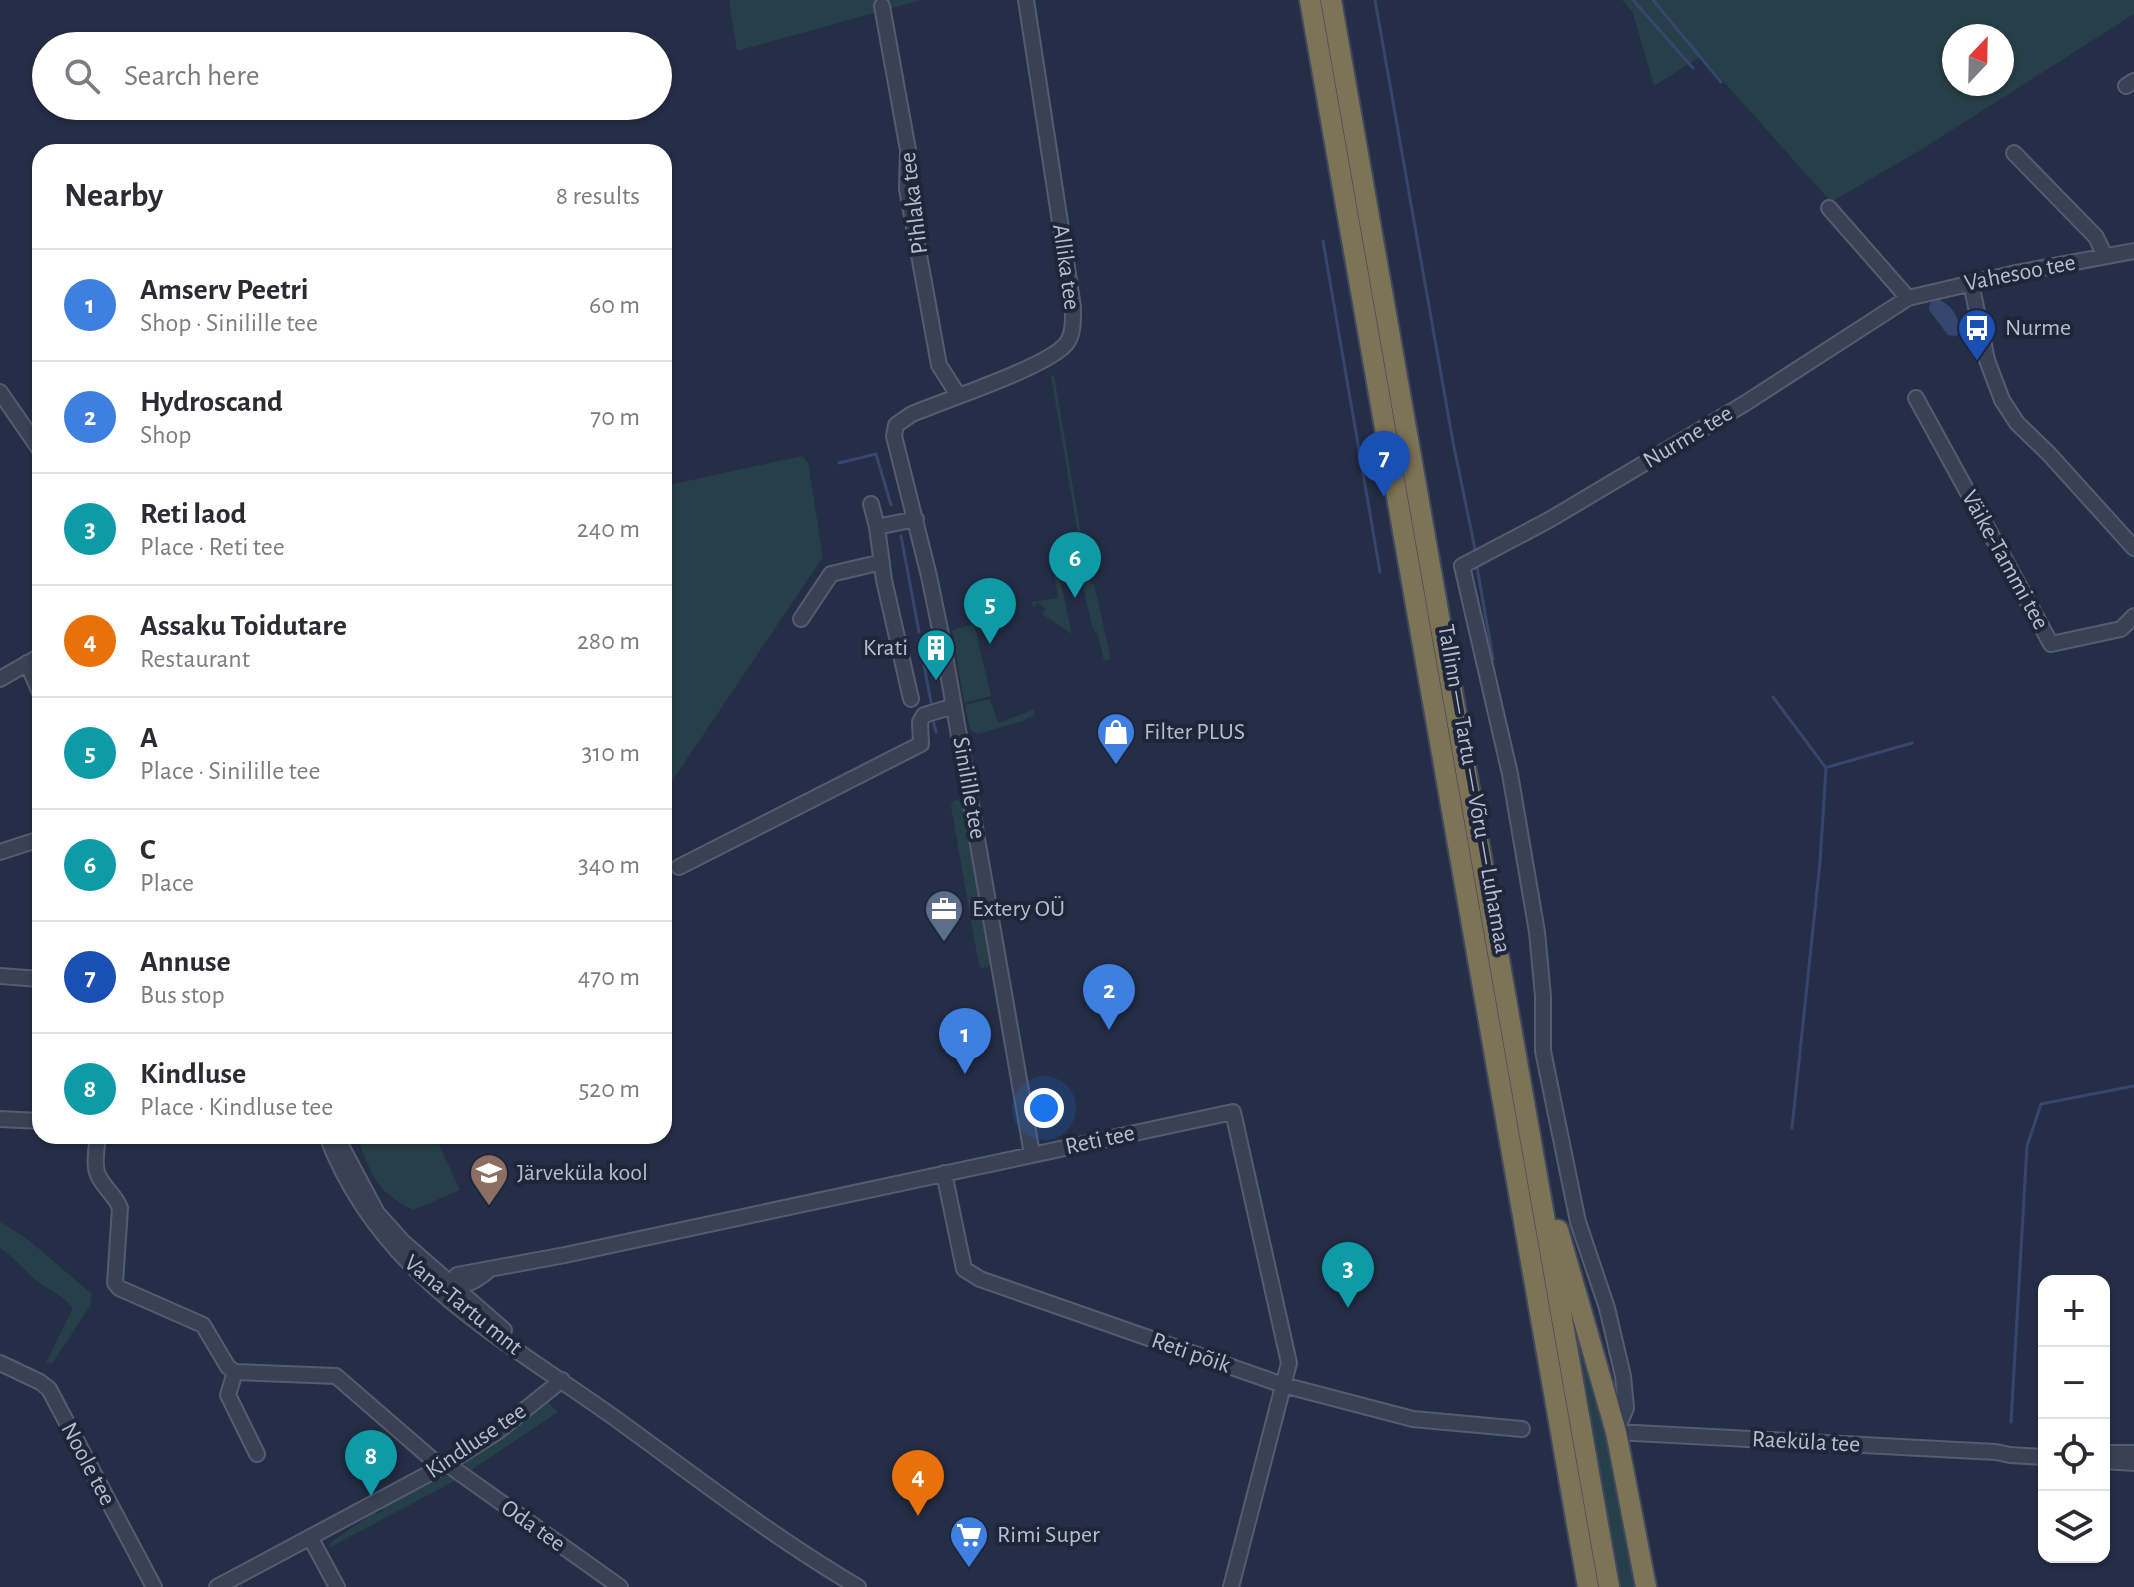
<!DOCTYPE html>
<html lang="en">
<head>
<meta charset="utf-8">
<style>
	body { margin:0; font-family:"Alegreya Sans",sans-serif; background:#f7f7f7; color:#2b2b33 }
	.controls { position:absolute; right:24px; bottom:24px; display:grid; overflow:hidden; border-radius:16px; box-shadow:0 2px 6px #0004 }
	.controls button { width:72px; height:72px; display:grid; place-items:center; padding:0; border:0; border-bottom:2px solid #e1e1e2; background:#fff; color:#2b2b33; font:40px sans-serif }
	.compass { position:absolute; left:1942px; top:24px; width:72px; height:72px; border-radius:50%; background:#fff; box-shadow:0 2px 6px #0004; rotate:22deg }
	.you { position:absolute; left:1044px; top:1108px; width:28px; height:28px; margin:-20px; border:6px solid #fff; border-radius:50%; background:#1a73e8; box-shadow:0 0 0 12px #1a73e833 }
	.badge { display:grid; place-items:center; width:52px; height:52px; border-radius:50%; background:#57638f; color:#fff; font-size:26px; font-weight:700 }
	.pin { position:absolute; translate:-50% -66px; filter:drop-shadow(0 2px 4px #0008) }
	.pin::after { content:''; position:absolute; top:42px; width:28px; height:24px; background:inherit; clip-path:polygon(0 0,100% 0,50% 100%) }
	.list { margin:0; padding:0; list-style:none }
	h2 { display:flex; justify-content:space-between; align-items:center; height:104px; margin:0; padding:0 32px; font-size:34px }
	h2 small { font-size:26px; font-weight:400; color:#7c7c81 }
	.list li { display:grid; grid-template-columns:52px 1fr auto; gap:24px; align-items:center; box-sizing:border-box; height:112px; padding:0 32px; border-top:2px solid #e1e1e2 }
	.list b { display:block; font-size:30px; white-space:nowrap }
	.list p { margin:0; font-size:26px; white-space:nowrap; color:#7c7c81 }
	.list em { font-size:26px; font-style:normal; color:#7c7c81 }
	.icon { flex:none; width:44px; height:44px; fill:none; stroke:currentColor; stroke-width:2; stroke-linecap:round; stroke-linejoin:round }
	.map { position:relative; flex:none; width:2134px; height:1587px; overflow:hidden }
	.search { position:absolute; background:#fff; box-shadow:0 2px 6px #0004; left:32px; top:32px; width:640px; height:88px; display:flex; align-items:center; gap:20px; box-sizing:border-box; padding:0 28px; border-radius:44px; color:#7c7c81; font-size:30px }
	.panel { position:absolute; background:#fff; box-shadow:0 2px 6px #0004; left:32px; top:144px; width:640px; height:1000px; border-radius:24px }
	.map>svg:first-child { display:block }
	.green { fill:#273f48; fill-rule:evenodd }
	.water { fill:#37466f }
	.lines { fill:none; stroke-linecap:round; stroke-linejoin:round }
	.stream { stroke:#37466f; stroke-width:3 }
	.minor-casing { stroke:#555c70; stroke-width:18 }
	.highway-casing { stroke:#41495d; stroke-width:24 }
	.minor { stroke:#3a4156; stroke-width:14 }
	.highway { stroke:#7d7356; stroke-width:20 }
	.labels { text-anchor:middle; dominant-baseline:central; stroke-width:8; stroke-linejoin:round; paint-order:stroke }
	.street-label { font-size:24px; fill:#b8bdcf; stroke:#1e263b }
	.poi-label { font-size:24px; fill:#b8bdcf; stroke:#1e263b; text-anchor:start }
</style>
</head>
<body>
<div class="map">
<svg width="2134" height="1587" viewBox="0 0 2134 1587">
	<rect width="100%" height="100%" fill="#252e47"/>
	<path class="green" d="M729 0H921L737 51Z
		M1622 0H2134V14L1919 151 1831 202 1701 56 1654 86 1633 13ZM1954 36H2002V84H1954Z
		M1054 375 1089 581 1094 584 1111 659 1104 661 1098 635 1093 630 1077 561 1068 563 1067 558 1052 561 1051 558 1081 552 1051 376Z
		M802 456 808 462 823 557 664 793V486Z
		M1057 566 1072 634 1042 614 1046 609 1038 602 1033 608 1032 602 1058 598 1053 567Z
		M974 624 991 696 964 703 952 630Z
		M990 699 998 723 1033 710 1035 714 1023 721 978 734 970 730 965 705Z
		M954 800 960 801 965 808 992 960 987 969 985 965 984 969 979 966 951 806Z
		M356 1136H435L460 1190 413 1210C373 1190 373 1175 356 1136Z
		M0 1222 26 1238 92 1294 90 1306 52 1364 46 1362 73 1308C59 1291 44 1289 30 1275 20 1265 12 1256 0 1248Z
		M1575 1329H1577L1600 1397 1639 1587H1619Z
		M548 1402 558 1412 467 1473 465 1470 466 1458Z
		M443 1475 458 1479 329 1548 331 1542 375 1512 377 1514 383 1511 382 1508 392 1503 391 1500Z"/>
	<path class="water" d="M1938 299C1952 305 1963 321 1957 336L1948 335 1929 310 1930 303Z"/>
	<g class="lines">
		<path class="stream" d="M1375 0 1453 442 1475 549
			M1633 0 1693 68
			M1653 0 1721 82
			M1323 241 1380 572
			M839 463 876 454 891 505
			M901 536 919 632
			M1477 567 1493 659
			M922 655 931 702
			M1773 697 1826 768 1820 862 1792 1128
			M933 720 936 732
			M1828 767 1912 743
			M2011 1422 2027 1146 2041 1104 2134 1086"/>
		<defs>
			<path id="minor" d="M1026 0 1073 307C1073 319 1074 334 1066 344 1047 367 945 400 912 414L896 425 894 436 929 576 943 644 1032 1154
				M882 6 908 150 907 189 939 365 958 395
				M2126 86 2134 81
				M2014 153 2096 237 2105 256
				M1829 208 1908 298
				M1971 283 1987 360 2002 400 2017 423 2049 454 2134 548
				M0 392 40 450
				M1916 398 2051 644 2121 629 2134 616
				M871 504 877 527 916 519
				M877 527 884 580 911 699
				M801 619 831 574 882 562
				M27 663 40 692
				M0 679 40 656
				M0 852 40 839
				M679 867 921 744 920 722 924 715 954 706
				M0 976 40 979
				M0 1119 40 1121
				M98 1136C97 1148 93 1164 98 1175 104 1188 115 1195 120 1208L115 1283 119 1288 203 1325 228 1367 235 1372 336 1376 441 1467
				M327 1136C381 1279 506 1339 623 1424 700 1480 776 1539 858 1587
				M336 1136 377 1213 403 1242 504 1330
				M944 1173 964 1269 980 1279 1283 1385 1413 1419 1522 1429
				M450 1286C466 1287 477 1280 489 1270
				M442 1294 457 1275 565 1255 1233 1112 1289 1363 1231 1587
				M0 1363 40 1382 49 1389 154 1587
				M235 1372 228 1395 257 1454
				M2106 1453H2134
				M2044 1457 2010 1455 1996 1452 1616 1432 1626 1408 1623 1376 1607 1308 1578 1222 1543 1051V996L1537 932 1510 774 1462 566 1549 520 1744 404 1908 298 2016 273 2134 251
				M2104 1461 2134 1463
				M447 1464 620 1587
				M310 1537 337 1587
				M217 1587 447 1464 497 1432 562 1380"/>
			<path id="highway" d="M1310 0 1588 1587
				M1331 0 1609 1587
				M1558 1230 1616 1432 1646 1587"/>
		</defs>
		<use href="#minor" class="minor-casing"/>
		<use href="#highway" class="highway-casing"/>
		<use href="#minor" class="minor"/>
		<use href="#highway" class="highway"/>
	</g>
	<defs>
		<symbol id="bus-pin" viewBox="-11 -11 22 30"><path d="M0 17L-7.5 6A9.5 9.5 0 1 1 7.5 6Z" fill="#1a4fb4" stroke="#1e263b"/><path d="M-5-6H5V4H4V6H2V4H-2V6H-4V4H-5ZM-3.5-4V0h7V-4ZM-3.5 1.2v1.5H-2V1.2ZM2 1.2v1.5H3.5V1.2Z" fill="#fff"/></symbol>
		<symbol id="building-pin" viewBox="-11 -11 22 30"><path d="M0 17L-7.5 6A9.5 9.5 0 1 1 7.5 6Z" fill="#0f9aa8" stroke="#1e263b"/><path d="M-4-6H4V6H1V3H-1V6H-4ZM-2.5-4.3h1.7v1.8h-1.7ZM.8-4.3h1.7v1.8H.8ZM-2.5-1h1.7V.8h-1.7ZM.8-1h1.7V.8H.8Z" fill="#fff"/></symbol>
		<symbol id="shop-pin" viewBox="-11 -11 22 30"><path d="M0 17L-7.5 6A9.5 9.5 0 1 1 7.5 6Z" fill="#3f7fe0" stroke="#1e263b"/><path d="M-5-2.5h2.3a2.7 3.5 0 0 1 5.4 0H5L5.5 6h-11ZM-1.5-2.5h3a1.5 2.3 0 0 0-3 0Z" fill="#fff"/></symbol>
		<symbol id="office-pin" viewBox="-11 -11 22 30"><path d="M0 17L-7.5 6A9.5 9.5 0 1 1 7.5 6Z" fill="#5c6f8a" stroke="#1e263b"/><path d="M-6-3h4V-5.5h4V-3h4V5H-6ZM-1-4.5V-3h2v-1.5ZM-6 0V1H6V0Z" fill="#fff"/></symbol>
		<symbol id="school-pin" viewBox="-11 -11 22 30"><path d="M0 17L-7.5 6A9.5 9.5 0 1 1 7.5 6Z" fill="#8d6e63" stroke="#1e263b"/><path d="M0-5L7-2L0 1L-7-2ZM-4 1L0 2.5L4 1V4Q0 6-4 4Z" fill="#fff"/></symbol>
		<symbol id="supermarket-pin" viewBox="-11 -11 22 30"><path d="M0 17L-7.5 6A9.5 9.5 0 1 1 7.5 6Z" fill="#3f7fe0" stroke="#1e263b"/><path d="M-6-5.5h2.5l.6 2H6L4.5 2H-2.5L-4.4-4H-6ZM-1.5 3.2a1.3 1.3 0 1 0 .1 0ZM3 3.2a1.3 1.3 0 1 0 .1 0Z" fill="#fff"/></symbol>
	</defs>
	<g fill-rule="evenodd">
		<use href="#bus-pin" x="1955" y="306" width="44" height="60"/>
		<use href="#building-pin" x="914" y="626" width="44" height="60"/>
		<use href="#shop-pin" x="1094" y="710" width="44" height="60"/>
		<use href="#office-pin" x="922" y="887" width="44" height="60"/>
		<use href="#school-pin" x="467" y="1151" width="44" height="60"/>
		<use href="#supermarket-pin" x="947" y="1513" width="44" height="60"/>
	</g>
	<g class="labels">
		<g class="street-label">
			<text transform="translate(914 203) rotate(-97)">Pihlaka tee</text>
			<text transform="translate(1066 267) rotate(82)">Allika tee</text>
			<text transform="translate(2020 273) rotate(-11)">Vahesoo tee</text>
			<text transform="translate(1688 437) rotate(-31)">Nurme tee</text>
			<text transform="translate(2005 560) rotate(61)">Väike-Tammi tee</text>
			<text transform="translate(969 788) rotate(80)">Sinilille tee</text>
			<text transform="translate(1474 789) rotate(80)">Tallinn — Tartu — Võru — Luhamaa</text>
			<text transform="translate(1100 1140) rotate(-12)">Reti tee</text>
			<text transform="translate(463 1305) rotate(39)">Vana-Tartu mnt</text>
			<text transform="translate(1191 1353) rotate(19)">Reti põik</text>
			<text transform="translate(476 1441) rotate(-34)">Kindluse tee</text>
			<text transform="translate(1806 1442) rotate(3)">Raeküla tee</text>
			<text transform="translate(88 1464) rotate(62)">Noole tee</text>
			<text transform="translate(533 1526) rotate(35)">Oda tee</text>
		</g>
		<g class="poi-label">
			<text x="2005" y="328">Nurme</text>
			<text x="908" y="648" text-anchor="end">Krati</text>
			<text x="1144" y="732">Filter PLUS</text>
			<text x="972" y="909">Extery OÜ</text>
			<text x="517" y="1173">Järveküla kool</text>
			<text x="997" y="1535">Rimi Super</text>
		</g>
	</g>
</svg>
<div class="controls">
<button>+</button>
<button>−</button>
<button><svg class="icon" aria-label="locate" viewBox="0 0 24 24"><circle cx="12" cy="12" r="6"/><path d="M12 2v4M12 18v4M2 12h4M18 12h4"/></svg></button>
<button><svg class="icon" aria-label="layers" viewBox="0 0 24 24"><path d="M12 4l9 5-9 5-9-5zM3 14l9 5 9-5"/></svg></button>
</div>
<svg class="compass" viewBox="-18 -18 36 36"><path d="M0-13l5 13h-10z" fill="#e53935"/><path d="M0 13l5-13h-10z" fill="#7c7c81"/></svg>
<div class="you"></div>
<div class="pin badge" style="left:965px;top:1074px;background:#3f7fe0">1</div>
<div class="pin badge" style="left:1109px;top:1030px;background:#3f7fe0">2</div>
<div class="pin badge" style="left:1348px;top:1308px;background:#0f9aa8">3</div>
<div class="pin badge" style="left:918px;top:1516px;background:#e8710a">4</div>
<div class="pin badge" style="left:990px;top:644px;background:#0f9aa8">5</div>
<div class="pin badge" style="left:1075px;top:598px;background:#0f9aa8">6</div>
<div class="pin badge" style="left:1384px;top:497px;background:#1a4fb4">7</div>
<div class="pin badge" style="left:371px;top:1496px;background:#0f9aa8">8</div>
<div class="search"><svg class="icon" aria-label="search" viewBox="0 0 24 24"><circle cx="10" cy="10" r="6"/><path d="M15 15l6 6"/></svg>Search here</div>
<section class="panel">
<h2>Nearby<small>8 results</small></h2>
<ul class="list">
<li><span class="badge" style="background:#3f7fe0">1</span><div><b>Amserv Peetri</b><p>Shop · Sinilille tee</p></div><em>60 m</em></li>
<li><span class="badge" style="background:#3f7fe0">2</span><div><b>Hydroscand</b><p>Shop</p></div><em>70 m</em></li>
<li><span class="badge" style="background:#0f9aa8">3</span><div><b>Reti laod</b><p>Place · Reti tee</p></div><em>240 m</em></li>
<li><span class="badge" style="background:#e8710a">4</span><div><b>Assaku Toidutare</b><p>Restaurant</p></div><em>280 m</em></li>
<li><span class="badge" style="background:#0f9aa8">5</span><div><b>A</b><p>Place · Sinilille tee</p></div><em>310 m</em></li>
<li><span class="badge" style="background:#0f9aa8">6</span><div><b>C</b><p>Place</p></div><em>340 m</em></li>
<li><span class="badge" style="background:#1a4fb4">7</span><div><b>Annuse</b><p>Bus stop</p></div><em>470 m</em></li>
<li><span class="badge" style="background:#0f9aa8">8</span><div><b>Kindluse</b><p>Place · Kindluse tee</p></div><em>520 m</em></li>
</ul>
</section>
</div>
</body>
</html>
